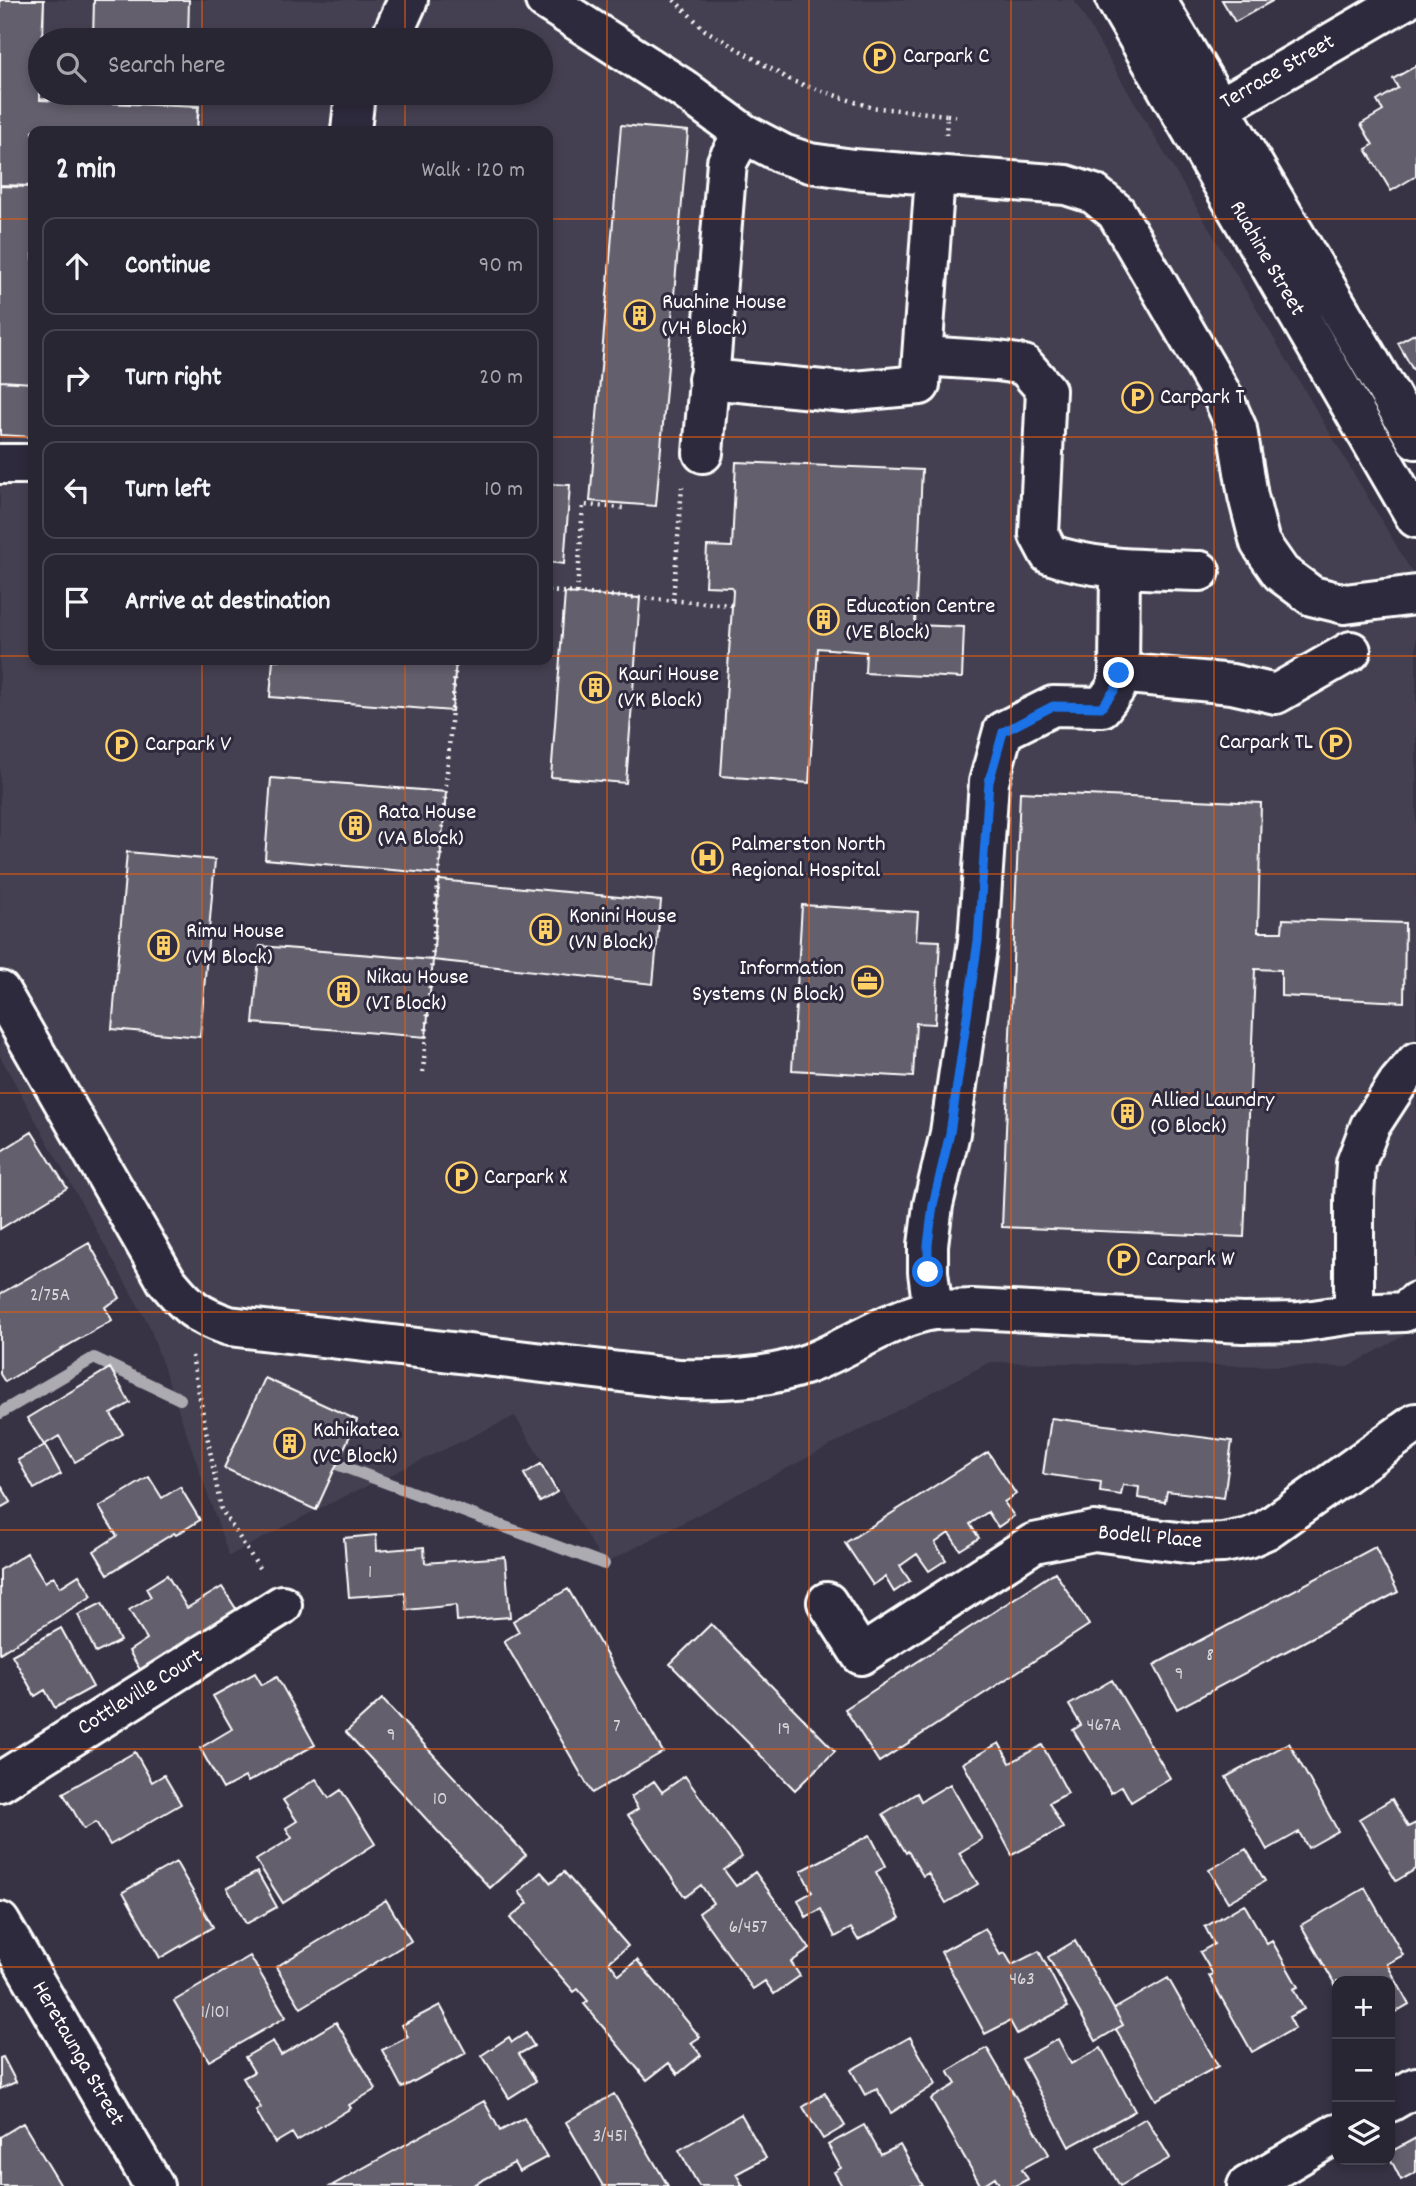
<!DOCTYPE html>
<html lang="en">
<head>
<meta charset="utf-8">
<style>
	body { margin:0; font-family:Dekko,sans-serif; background:#353240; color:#f1f3f6 }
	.controls { position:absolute; right:21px; bottom:21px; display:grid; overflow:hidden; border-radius:14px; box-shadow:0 4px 10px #0003 }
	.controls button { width:63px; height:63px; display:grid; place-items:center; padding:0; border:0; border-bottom:2px solid #45434f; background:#292634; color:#f1f3f6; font:35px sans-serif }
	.stop { position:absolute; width:21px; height:21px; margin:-16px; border:5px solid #1a73e8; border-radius:50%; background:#fff }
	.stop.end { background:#1a73e8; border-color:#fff; box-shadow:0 2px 7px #0008 }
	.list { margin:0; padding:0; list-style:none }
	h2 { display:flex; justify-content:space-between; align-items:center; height:91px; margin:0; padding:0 28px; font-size:30px }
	h2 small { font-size:23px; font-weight:400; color:#a5a5ac }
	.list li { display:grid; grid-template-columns:46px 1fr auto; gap:21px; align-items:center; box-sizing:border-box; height:98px; margin:0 14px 14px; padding:0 14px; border:2px solid #45434f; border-radius:14px }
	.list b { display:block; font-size:26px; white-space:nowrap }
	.list em { font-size:23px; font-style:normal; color:#a5a5ac }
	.icon { flex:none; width:38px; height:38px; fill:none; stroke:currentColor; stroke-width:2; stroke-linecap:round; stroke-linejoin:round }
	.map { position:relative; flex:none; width:1416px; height:2186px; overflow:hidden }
	.search { position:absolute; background:#292634; box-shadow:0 4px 10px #0003; left:28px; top:28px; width:525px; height:77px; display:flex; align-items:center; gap:18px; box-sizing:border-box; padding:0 24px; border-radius:38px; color:#a5a5ac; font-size:26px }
	.panel { position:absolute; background:#292634; box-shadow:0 4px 10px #0003; left:28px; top:126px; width:525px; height:539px; border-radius:14px }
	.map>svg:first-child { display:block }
	.built { fill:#444051; fill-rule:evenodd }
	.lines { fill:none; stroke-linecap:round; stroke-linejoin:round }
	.stream { stroke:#adabb2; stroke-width:12 }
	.building { fill:#635f6d; stroke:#fff; stroke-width:2 }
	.minor-casing { stroke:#fff; stroke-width:44 }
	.major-casing { stroke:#fff; stroke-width:44 }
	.path { stroke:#fff; stroke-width:4.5; stroke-dasharray:2 5; stroke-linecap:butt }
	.minor { stroke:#2f2a3d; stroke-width:38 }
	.major { stroke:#2f2a3d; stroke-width:38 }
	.route { stroke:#1a73e8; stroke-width:9 }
	.grid { fill:none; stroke:#e8590c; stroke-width:2; stroke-opacity:0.55 }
	.labels { text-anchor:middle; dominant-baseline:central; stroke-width:6; stroke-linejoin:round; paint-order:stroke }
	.number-label { font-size:19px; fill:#d8d7da }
	.poi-label { font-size:23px; fill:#fff; stroke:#2f2a3d; text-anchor:start }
	.street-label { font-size:23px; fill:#fff; stroke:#2f2a3d }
</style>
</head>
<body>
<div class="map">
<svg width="1416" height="2186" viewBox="0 0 1416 2186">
	<rect width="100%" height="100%" fill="#373345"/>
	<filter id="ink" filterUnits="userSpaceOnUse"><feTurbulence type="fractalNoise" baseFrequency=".0143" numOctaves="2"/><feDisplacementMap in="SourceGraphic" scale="14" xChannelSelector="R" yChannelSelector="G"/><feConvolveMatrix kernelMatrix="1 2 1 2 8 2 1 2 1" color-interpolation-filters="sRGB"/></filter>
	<g filter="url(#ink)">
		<path class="built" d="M0 0H1074L1416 579V1329L1348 1367 990 1362 604 1564 515 1416 316 1510 229 1556 149 1325 0 1056ZM40 40H541V93H40ZM33 131H548V660H33Z"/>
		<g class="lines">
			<path class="stream" d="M0 1413 94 1358 180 1399
				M339 1465 604 1564"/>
		</g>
		<path class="building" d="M0 0H44L42 40H40V100L198 107 197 131H33V187L0 186Z
			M0 0H44L43 40H40V99L199 106 197 131H33V186L0 185Z
			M94 0H189L188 40H93Z
			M1222 0H1274L1235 22Z
			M1416 66V176L1391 191 1366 149 1373 145 1361 124 1383 111 1377 101 1398 88 1393 79Z
			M621 125 688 131 656 506 590 501Z
			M0 186 33 187V383L0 381Z
			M1416 333V369L1413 370 1398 343Z
			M0 381 33 383V437L0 435Z
			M736 462 922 470 915 625 964 627 962 678 865 673 866 652 818 648 809 783 721 776 733 591 732 587 705 586 707 546 732 547Z
			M548 484 570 485 564 564 548 562Z
			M565 593 640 598 626 783 551 777Z
			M273 660H456L452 711 270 697Z
			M271 778 446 792 439 874 265 859Z
			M1020 792 1261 803 1258 932H1282L1283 919 1405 923 1404 1002 1281 996V970L1255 969 1244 1237 1002 1227Z
			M127 852 215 860 200 1037 112 1029Z
			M439 880 661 901 653 984 433 960Z
			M802 905 918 912 916 940 940 941 935 1024 916 1023 913 1077 792 1070Z
			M260 946 433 960 426 1037 253 1023Z
			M32 1132 67 1188 0 1229V1152Z
			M89 1243 120 1298 105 1307 112 1320 5 1382 0 1374V1294Z
			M110 1368 130 1403 111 1414 123 1434 75 1462 59 1436 44 1445 27 1418Z
			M265 1378 357 1420 316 1510 224 1468Z
			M1051 1418 1232 1441 1224 1498 1167 1491 1165 1502 1138 1498 1139 1487 1123 1485 1121 1495 1100 1492 1101 1482 1043 1474Z
			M45 1445 61 1474 34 1489 18 1460Z
			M988 1452 1016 1494 1004 1502 1014 1516 998 1527 988 1512 970 1524 979 1538 960 1550 949 1533 935 1543 946 1560 929 1571 917 1554 900 1566 910 1581 894 1592 885 1577 873 1585 845 1543Z
			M541 1464 557 1492 540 1502 524 1474Z
			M149 1477 162 1498 180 1487 200 1520 176 1535 174 1533 108 1574 94 1551 117 1536 99 1507Z
			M0 1484 11 1502 0 1508Z
			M376 1535 377 1551 424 1547 425 1563 505 1557 510 1617 457 1621 456 1605 407 1610 405 1593 349 1597 344 1538Z
			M1375 1547 1398 1592 1177 1709 1154 1665Z
			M27 1553 45 1582 54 1576 60 1587 79 1575 92 1596 0 1653V1570Z
			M1055 1572 1089 1625 879 1762 845 1709Z
			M167 1575 187 1608 222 1587 242 1618 145 1678 129 1651 147 1639 129 1610 151 1597 146 1588Z
			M568 1589 663 1752 592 1793 504 1641 519 1632 513 1621Z
			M102 1603 120 1641 96 1653 78 1615Z
			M711 1624 835 1751 795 1790 670 1664Z
			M61 1628 93 1687 55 1708 45 1690 35 1696 12 1655Z
			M255 1673 262 1685 277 1677 315 1745 248 1782 245 1777 223 1789 200 1748 232 1729 213 1696Z
			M1112 1680 1170 1778 1131 1802 1122 1786 1111 1793 1073 1730 1081 1725 1069 1705Z
			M382 1699 526 1855 490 1888 346 1732Z
			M999 1743 1010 1763 1042 1745 1068 1793 1049 1803 1063 1828 1012 1855 963 1763Z
			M1289 1743 1338 1831 1308 1848 1299 1832 1267 1850 1226 1777Z
			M135 1752 152 1782 164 1775 181 1804 110 1845 96 1822 84 1829 63 1793Z
			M685 1776 742 1857 724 1870 736 1886 755 1872 810 1949 791 1962 800 1976 774 1994 765 1981 753 1989 699 1913 713 1903 701 1885 685 1897 628 1815 638 1809 631 1797 654 1781 662 1792Z
			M316 1779 329 1798 341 1790 375 1844 283 1903 256 1860 292 1838 286 1828 297 1821 283 1800Z
			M950 1784 982 1839 959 1853 978 1884 946 1903 928 1873 923 1876 908 1851 906 1853 883 1814 917 1793 921 1801Z
			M1392 1799 1408 1827 1416 1823V1869L1396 1881 1359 1819Z
			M870 1835 886 1866 876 1872 900 1918 858 1940 851 1928 835 1937 821 1909 806 1917 798 1900 812 1892 801 1871Z
			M1246 1849 1265 1881 1228 1902 1209 1870Z
			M176 1862 213 1927 160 1958 123 1892Z
			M257 1872 277 1907 246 1924 227 1888Z
			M541 1872 551 1883 564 1872 628 1946 609 1962 619 1975 637 1960 700 2037 691 2043 701 2055 678 2074 669 2063 647 2080 584 2004 588 2001 578 1989 574 1992 510 1918 528 1903 519 1892Z
			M1365 1888 1403 1955 1387 1964 1409 2004 1390 2015V1981H1337V1988L1301 1925Z
			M386 1900 411 1941 301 2008 276 1967Z
			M1244 1904 1267 1944 1272 1941 1298 1987 1293 1989 1304 2009 1289 2017 1295 2028 1252 2052 1209 1976 1213 1974 1200 1952 1214 1944 1205 1927Z
			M985 1928 1000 1955 1005 1953 1012 1965 1039 1951 1068 2007 1017 2034 1010 2021 985 2034 941 1952Z
			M1075 1941 1123 2025 1096 2041 1048 1957Z
			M250 1956 286 2017 209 2061 174 2001Z
			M1168 1978 1218 2066 1156 2100 1116 2029 1123 2025 1114 2009Z
			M440 2005 466 2053 402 2088 382 2050 408 2037 402 2025Z
			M336 2022 376 2089 349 2105 351 2108 297 2141 292 2133 275 2143 256 2111 261 2108 243 2078 254 2072 245 2057 273 2041 281 2055Z
			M526 2033 534 2046 519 2054 536 2081 509 2098 482 2055 509 2037 512 2042Z
			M910 2037 936 2084 891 2113 877 2089 865 2095 851 2070Z
			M1058 2039 1071 2064 1101 2048 1135 2111 1069 2147 1022 2059Z
			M987 2048 1049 2154 1022 2169 1028 2179 1015 2186H1000L995 2177 981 2186 931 2099 956 2084 948 2071Z
			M3 2057 16 2082 0 2089V2058Z
			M825 2093 845 2126 823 2139 803 2107Z
			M614 2094 668 2186H603L566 2122Z
			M484 2101 500 2131 524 2118 547 2157 519 2172 514 2163 472 2186H331Z
			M741 2114 766 2158 736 2174 743 2186H699L679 2150Z
			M1146 2118 1170 2158 1120 2186 1097 2147Z
			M23 2123 61 2186H0V2137Z
			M864 2125 881 2155 900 2145 923 2186H842L834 2172 841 2168 828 2145Z
			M1416 2138V2172L1401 2180 1390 2158V2152Z"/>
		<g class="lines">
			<defs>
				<path id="minor" d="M545 0 682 88 743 133 783 154 810 163 853 169 1066 185 1094 194 1116 212 1222 395 1237 429 1248 496 1260 543 1281 573 1312 596 1345 604 1416 595
					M390 40 408 0
					M1192 124 1405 0
					M351 131 355 93
					M923 356 998 361 1024 365 1046 390 1039 535 1049 554C1097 571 1149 569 1200 571
					M708 379 844 392 920 385 935 176
					M703 453 727 162 743 133
					M0 464H33
					M1119 673 1232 684 1276 694 1351 651
					M0 991 166 1280C188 1307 196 1315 229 1326L680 1379C722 1380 766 1379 807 1364 846 1350 894 1315 935 1310 947 1309 960 1310 972 1309L1243 1323 1299 1322 1354 1314 1404 1312 1416 1302
					M933 1310 928 1272V1245L933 1205 950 1133 978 941 989 782 1003 731 1053 706 1102 707 1116 688 1119 673 1120 568
					M1354 1314V1198L1356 1163 1370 1126 1398 1083 1416 1062
					M827 1602 861 1655 1034 1543 1094 1531 1193 1544 1223 1543 1248 1538 1266 1530 1416 1423
					M0 1782 282 1605
					M0 1922 154 2186"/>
				<path id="major" d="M1116 0 1416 518
					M1156 0 1416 439
					M1390 2102 1416 2087
					M1247 2186 1337 2133"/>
			</defs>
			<use href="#minor" class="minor-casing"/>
			<use href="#major" class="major-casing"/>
			<path class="path" d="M674 0 705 30 792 81 870 107 947 115 946 135
				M947 115 959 117
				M548 591 732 605
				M577 593 583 505 624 508V503
				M673 600 682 487
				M423 1072 456 660
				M192 1356 221 1509 261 1571"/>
			<use href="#minor" class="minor"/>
			<use href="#major" class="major"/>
		</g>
	</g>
	<g class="lines" filter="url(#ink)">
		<path class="route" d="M928 1272V1245L933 1205 950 1133 978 941 989 782 1003 732 1053 706 1102 707 1116 688 1119 673"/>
	</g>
	<path class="grid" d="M202 0V40M405 0V40M607 0V2186M809 0V2186M1011 0V2186M1214 0V2186M202 93V131M405 93V131M0 219H33M548 219H1416M0 437H33M548 437H1416M0 656H33M548 656H1416M202 660V2186M405 660V2186M0 874H1416M0 1093H1416M0 1312H1416M0 1530H1416M0 1749H1416M0 1967H1416"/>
	<defs>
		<symbol id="parking-ring" viewBox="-11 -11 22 22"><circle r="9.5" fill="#2f2a3d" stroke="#ffd166" stroke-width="1.5"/><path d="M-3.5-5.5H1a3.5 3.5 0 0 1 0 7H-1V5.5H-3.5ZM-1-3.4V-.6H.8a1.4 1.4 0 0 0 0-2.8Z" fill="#ffd166"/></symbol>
		<symbol id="building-ring" viewBox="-11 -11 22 22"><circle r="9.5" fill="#2f2a3d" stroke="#ffd166" stroke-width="1.5"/><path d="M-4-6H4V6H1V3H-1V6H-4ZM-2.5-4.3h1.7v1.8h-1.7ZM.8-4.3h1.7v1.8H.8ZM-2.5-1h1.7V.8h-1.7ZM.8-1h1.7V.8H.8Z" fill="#ffd166"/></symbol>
		<symbol id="hospital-ring" viewBox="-11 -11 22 22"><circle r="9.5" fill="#2f2a3d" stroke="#ffd166" stroke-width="1.5"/><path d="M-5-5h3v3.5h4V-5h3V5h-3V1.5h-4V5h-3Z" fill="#ffd166"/></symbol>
		<symbol id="office-ring" viewBox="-11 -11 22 22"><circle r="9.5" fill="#2f2a3d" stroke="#ffd166" stroke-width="1.5"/><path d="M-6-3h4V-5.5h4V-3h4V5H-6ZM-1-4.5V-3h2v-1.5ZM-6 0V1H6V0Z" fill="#ffd166"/></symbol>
	</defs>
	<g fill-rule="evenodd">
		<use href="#parking-ring" x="862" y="40" width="35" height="35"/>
		<use href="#building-ring" x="622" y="298" width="35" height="35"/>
		<use href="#parking-ring" x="1120" y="380" width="35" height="35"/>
		<use href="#building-ring" x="806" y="602" width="35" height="35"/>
		<use href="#building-ring" x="578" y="670" width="35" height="35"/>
		<use href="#parking-ring" x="1318" y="726" width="35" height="35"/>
		<use href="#parking-ring" x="104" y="728" width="35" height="35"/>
		<use href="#building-ring" x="338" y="808" width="35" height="35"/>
		<use href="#hospital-ring" x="690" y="840" width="35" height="35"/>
		<use href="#building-ring" x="528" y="912" width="35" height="35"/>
		<use href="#building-ring" x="146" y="928" width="35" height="35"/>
		<use href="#office-ring" x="850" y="964" width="35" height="35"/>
		<use href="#building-ring" x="326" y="974" width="35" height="35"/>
		<use href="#building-ring" x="1110" y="1096" width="35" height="35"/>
		<use href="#parking-ring" x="444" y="1160" width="35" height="35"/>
		<use href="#parking-ring" x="1106" y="1242" width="35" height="35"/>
		<use href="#building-ring" x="272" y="1426" width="35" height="35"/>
	</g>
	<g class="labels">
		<g class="number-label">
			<text x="50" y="1296">2/75A</text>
			<text x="370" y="1573">1</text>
			<text x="1210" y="1656">8</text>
			<text x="1179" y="1675">9</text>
			<text x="1104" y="1726">467A</text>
			<text x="617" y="1727">7</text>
			<text x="784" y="1730">19</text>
			<text x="391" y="1736">9</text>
			<text x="440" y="1800">10</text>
			<text x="748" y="1928">6/457</text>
			<text x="1022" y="1980">463</text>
			<text x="215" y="2013">1/101</text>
			<text x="610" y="2137">3/451</text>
		</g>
		<g class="poi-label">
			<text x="903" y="57">Carpark C</text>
			<text x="662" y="303">Ruahine House<tspan x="662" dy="26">(VH Block)</tspan></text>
			<text x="1160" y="398">Carpark T</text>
			<text x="846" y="607">Education Centre<tspan x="846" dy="26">(VE Block)</tspan></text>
			<text x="618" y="675">Kauri House<tspan x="618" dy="26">(VK Block)</tspan></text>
			<text x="1313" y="743" text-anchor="end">Carpark TL</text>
			<text x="145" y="745">Carpark V</text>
			<text x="378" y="813">Rata House<tspan x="378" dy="26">(VA Block)</tspan></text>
			<text x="731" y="845">Palmerston North<tspan x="731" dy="26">Regional Hospital</tspan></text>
			<text x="569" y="917">Konini House<tspan x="569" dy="26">(VN Block)</tspan></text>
			<text x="186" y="932">Rimu House<tspan x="186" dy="26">(VM Block)</tspan></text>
			<text x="844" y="969" text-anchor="end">Information<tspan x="844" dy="26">Systems (N Block)</tspan></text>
			<text x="366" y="978">Nikau House<tspan x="366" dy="26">(VI Block)</tspan></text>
			<text x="1151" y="1101">Allied Laundry<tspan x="1151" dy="26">(O Block)</tspan></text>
			<text x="484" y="1178">Carpark X</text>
			<text x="1146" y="1260">Carpark W</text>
			<text x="313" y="1431">Kahikatea<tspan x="313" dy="26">(VC Block)</tspan></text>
		</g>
		<g class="street-label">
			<text transform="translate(1278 73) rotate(-30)">Terrace Street</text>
			<text transform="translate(1266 259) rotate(60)">Ruahine Street</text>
			<text transform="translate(1150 1538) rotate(5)">Bodell Place</text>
			<text transform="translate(141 1693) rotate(-32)">Cottleville Court</text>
			<text transform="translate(77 2054) rotate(60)">Heretaunga Street</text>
		</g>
	</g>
</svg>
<div class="controls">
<button>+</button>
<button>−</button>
<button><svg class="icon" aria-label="layers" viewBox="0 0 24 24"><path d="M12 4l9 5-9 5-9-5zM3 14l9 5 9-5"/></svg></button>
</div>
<div class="stop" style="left:928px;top:1272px"></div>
<div class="stop end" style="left:1119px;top:673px"></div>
<div class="search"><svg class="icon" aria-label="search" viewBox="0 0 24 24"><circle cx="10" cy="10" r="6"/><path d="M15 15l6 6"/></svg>Search here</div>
<section class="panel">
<h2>2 min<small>Walk · 120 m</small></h2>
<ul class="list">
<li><svg class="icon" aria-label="ahead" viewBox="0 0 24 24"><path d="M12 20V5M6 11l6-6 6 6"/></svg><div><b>Continue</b></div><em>90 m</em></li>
<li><svg class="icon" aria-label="right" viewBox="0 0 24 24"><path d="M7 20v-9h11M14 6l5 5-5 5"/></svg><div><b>Turn right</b></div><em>20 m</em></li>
<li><svg class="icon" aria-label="left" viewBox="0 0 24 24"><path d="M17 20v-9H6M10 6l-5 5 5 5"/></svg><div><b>Turn left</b></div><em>10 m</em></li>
<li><svg class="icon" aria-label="arrive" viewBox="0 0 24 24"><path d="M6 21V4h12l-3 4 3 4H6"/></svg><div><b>Arrive at destination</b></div></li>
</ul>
</section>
</div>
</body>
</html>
